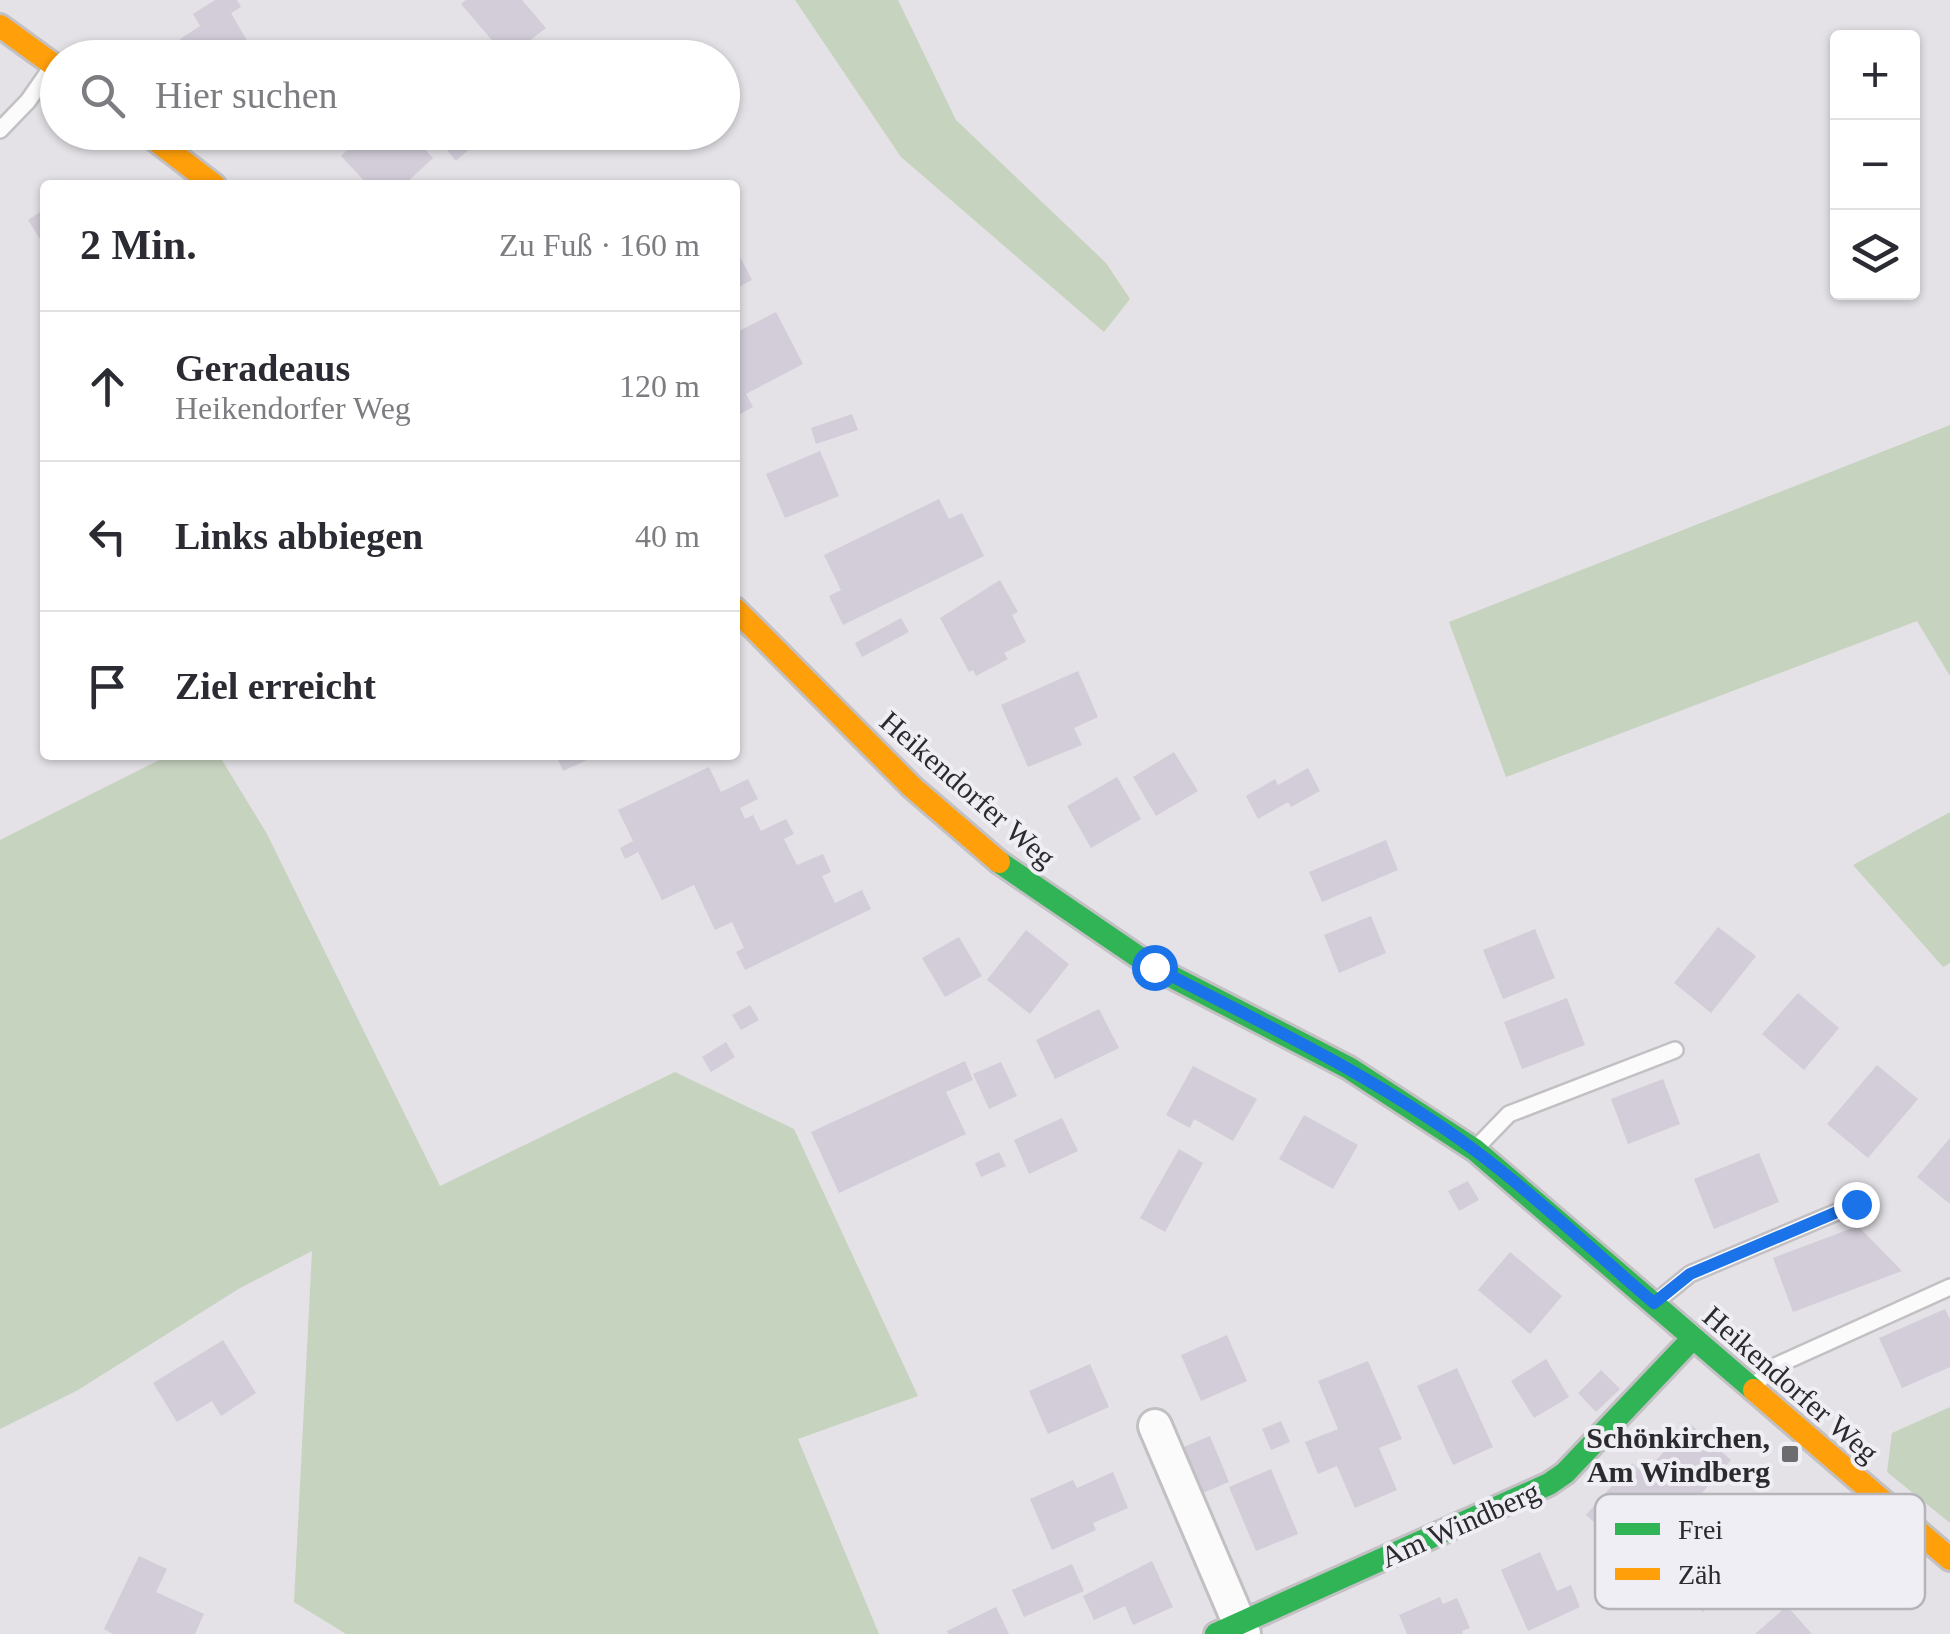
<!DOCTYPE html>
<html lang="de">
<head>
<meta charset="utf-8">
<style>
	body { margin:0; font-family:"Times New Roman",serif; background:#f7f7f7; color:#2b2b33 }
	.controls { position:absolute; right:30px; top:30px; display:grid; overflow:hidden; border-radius:10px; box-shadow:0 2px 8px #0004 }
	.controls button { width:90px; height:90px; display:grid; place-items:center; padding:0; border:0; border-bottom:2px solid #e1e1e2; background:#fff; color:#2b2b33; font:50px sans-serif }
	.stop { position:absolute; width:30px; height:30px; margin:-22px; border:8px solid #1a73e8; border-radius:50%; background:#fff }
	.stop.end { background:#1a73e8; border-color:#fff; box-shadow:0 2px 10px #0008 }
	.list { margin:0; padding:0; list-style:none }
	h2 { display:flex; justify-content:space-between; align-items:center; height:130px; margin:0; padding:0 40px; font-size:42px }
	h2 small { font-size:32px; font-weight:400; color:#7c7c81 }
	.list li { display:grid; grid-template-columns:65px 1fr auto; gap:30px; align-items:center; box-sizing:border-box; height:150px; padding:0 40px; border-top:2px solid #e1e1e2 }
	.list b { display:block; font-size:38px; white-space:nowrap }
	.list p { margin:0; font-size:32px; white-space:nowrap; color:#7c7c81 }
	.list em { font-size:32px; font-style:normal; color:#7c7c81 }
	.icon { flex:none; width:55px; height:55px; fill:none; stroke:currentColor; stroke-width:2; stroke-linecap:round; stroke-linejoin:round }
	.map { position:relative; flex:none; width:1950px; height:1634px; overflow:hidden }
	.search { position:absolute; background:#fff; box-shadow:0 2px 8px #0004; left:40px; top:40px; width:700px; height:110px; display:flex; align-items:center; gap:25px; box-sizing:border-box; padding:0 35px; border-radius:55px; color:#7c7c81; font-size:38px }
	.panel { position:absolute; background:#fff; box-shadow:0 2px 8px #0004; left:40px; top:180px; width:700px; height:580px; border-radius:10px }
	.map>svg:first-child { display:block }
	.green { fill:#c6d3bf }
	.building { fill:#d2cdd9 }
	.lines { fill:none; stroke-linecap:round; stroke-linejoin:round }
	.lane-casing { stroke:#c2c0c3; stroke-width:20 }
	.street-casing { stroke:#c2c0c3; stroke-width:38 }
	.fast-casing { stroke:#c2c0c3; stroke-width:28 }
	.slow-casing { stroke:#c2c0c3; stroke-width:28 }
	.lane { stroke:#fbfbfb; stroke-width:15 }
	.street { stroke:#fbfbfb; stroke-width:32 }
	.fast { stroke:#30b455; stroke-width:22 }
	.slow { stroke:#ff9f0a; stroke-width:22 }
	.route { stroke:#1a73e8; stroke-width:12 }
	.poi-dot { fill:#6c6b6e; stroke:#f0eef5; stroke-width:4 }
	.labels { text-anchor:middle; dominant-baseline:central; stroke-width:8; stroke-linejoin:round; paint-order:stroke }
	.street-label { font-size:30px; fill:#2b2b2d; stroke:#f0eef5 }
	.poi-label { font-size:30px; font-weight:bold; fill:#2b2b2d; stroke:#f0eef5; text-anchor:end }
	.key { fill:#f0eef5; stroke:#b5b4b9; stroke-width:2.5 }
	.key-label { font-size:28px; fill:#2b2b2d }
</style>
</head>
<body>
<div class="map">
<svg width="1950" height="1634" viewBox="0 0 1950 1634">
	<rect width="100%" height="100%" fill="#e4e2e6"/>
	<path class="green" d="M795 0H898L956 120 1106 263 1130 299 1104 332 901 157Z
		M1950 425V676L1917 621 1506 777 1449 622Z
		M169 755H219L267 834 440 1186 675 1072 794 1129 918 1396 798 1439 879 1634H346L294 1602 312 1251 240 1288 78 1390 0 1429V840Z
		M1950 812V963L1943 967 1853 865Z
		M1950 1407V1523L1887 1472 1892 1433Z"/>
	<path class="building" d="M215 0H237L241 7 231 13 257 58H190L180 39 200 26 193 14Z
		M466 0H522L546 28 507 58 461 4Z
		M366 132H409L433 158 404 185H368L341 156Z
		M432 132H488L456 161Z
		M45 209V247L28 220Z
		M735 247 752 280 735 289Z
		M776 312 803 364 746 394 753 407 735 417V333Z
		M852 414 858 430 816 444 811 428Z
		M820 451 839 496 785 518 766 474Z
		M939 499 949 519 962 513 984 556 843 625 829 596 841 590 824 555Z
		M1000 580 1018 612 1012 615 1026 642 1004 653 1008 659 976 676 973 670 969 672 940 618Z
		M901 618 909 632 862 657 855 643Z
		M1078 671 1098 717 1074 728 1082 745 1028 767 1001 705Z
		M1174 752 1198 791 1156 816 1133 777Z
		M556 755H598L563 771Z
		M709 767 721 792 748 779 758 799 740 808 745 819 753 815 761 831 786 819 794 834 784 839 797 865 823 854 831 872 822 876 835 903 862 890 871 909 745 970 736 952 744 948 732 922 715 930 694 885 662 900 638 852 625 859 620 848 633 841 618 810Z
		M1308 768 1320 791 1291 807 1288 802 1258 819 1246 796 1275 779 1278 785Z
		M1117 777 1141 819 1091 848 1067 806Z
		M1386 840 1398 870 1322 902 1309 872Z
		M1371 916 1386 953 1339 973 1324 935Z
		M1718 927 1756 956 1711 1013 1674 983Z
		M1535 929 1555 978 1503 999 1483 950Z
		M1026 930 1069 964 1030 1014 987 980Z
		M959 937 982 976 945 997 922 958Z
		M1798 993 1839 1028 1804 1070 1762 1034Z
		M1567 998 1585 1045 1522 1069 1504 1022Z
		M750 1005 759 1020 741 1030 732 1015Z
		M1099 1009 1119 1048 1055 1079 1036 1040Z
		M726 1042 735 1057 711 1072 702 1057Z
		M965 1061 973 1080 946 1092 966 1134 839 1193 811 1132Z
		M1001 1062 1017 1096 989 1109 973 1074Z
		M1877 1065 1918 1099 1868 1158 1827 1124Z
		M1193 1066 1257 1099 1233 1141 1194 1119 1190 1128 1166 1115Z
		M1663 1079 1680 1124 1628 1144 1611 1099Z
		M1304 1115 1358 1145 1333 1189 1279 1159Z
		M1062 1118 1078 1151 1029 1174 1014 1140Z
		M1950 1138V1204L1917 1177Z
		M1179 1149 1203 1163 1165 1232 1140 1218Z
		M999 1152 1006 1166 981 1177 975 1163Z
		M1759 1153 1779 1202 1714 1229 1694 1179Z
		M1468 1181 1479 1200 1459 1211 1448 1191Z
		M1858 1226 1902 1271 1793 1312 1773 1258Z
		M1510 1252 1562 1296 1530 1334 1478 1290Z
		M1945 1309 1950 1319V1367L1902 1388 1879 1338Z
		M1227 1335 1247 1381 1201 1401 1181 1355Z
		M223 1340 256 1393 221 1416 212 1401 177 1422 153 1383Z
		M1546 1359 1569 1397 1534 1418 1511 1381Z
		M1368 1361 1402 1439 1379 1448 1397 1490 1355 1508 1337 1466 1318 1474 1305 1442 1338 1429 1318 1381Z
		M1090 1364 1109 1407 1048 1434 1029 1391Z
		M1457 1368 1493 1447 1453 1465 1417 1386Z
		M1601 1370 1620 1389 1596 1412 1578 1393Z
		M1281 1421 1290 1442 1271 1450 1262 1429Z
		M1689 1423 1731 1460 1686 1511 1667 1494 1621 1546 1586 1515 1632 1463 1644 1474Z
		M1210 1436 1229 1482 1198 1495 1179 1449Z
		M1271 1469 1298 1534 1256 1551 1229 1487Z
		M1113 1472 1128 1508 1093 1523 1096 1530 1052 1550 1030 1499 1073 1480 1077 1488Z
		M1709 1540 1742 1570 1703 1612 1670 1582Z
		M1540 1552 1557 1591 1571 1585 1580 1607 1528 1631 1501 1570Z
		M139 1556 167 1569 156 1592 204 1614 195 1634H113L104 1629Z
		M1152 1561 1173 1607 1133 1625 1125 1606 1094 1620 1083 1596Z
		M1072 1564 1084 1591 1024 1617 1012 1590Z
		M1440 1597 1443 1604 1457 1598 1470 1628 1462 1631 1463 1634H1407L1399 1615Z
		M1787 1606 1812 1634H1755Z
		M996 1607 1009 1634H948L947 1631Z"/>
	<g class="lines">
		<defs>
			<path id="lane" d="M0 130 28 101 51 68
				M1477 1147 1509 1114 1675 1050
				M1657 1301 1690 1274 1856 1204
				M1754 1386 1773 1367 1950 1287"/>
			<path id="street" d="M1155 1426 1244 1634"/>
			<path id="fast" d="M999 862 1153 967 1349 1068 1475 1150 1754 1390
				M1216 1634 1549 1484 1565 1473 1692 1339"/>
			<path id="slow" d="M0 26 58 68
				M145 132 214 185
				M735 609 912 787 999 862
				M1754 1390 1950 1559"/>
		</defs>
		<use href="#lane" class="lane-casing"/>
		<use href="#street" class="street-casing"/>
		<use href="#fast" class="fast-casing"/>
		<use href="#slow" class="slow-casing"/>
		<use href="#lane" class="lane"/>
		<use href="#street" class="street"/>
		<use href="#fast" class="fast"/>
		<use href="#slow" class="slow"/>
	</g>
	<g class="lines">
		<path class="route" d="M1154 967C1262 1023 1374 1076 1473 1149 1536 1196 1594 1252 1654 1303L1690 1274 1856 1204"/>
	</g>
	<rect class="poi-dot" x="1780" y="1444" width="20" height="20" rx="5"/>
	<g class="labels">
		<g class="street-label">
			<text transform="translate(968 789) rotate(41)">Heikendorfer Weg</text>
			<text transform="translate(1791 1384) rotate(41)">Heikendorfer Weg</text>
			<text transform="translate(1460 1524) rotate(-24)">Am Windberg</text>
		</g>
		<g class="poi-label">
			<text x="1770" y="1437">Schönkirchen,<tspan x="1770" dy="34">Am Windberg</tspan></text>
		</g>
	</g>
	<rect x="1595" y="1494" width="330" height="115" rx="15" class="key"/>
	<rect x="1615" y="1523" width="45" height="12" fill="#30b455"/>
	<rect x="1615" y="1568" width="45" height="12" fill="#ff9f0a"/>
	<g class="key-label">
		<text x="1678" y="1539">Frei</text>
		<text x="1678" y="1584">Zäh</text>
	</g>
</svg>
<div class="controls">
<button>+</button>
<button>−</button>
<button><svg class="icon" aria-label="layers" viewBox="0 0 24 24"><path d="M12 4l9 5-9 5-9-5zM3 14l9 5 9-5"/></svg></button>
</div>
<div class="stop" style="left:1154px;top:967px"></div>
<div class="stop end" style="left:1856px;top:1204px"></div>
<div class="search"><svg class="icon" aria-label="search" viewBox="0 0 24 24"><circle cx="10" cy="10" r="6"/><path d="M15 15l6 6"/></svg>Hier suchen</div>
<section class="panel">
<h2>2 Min.<small>Zu Fuß · 160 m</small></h2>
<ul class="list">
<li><svg class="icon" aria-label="ahead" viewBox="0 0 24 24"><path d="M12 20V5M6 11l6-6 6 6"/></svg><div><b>Geradeaus</b><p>Heikendorfer Weg</p></div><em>120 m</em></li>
<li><svg class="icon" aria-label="left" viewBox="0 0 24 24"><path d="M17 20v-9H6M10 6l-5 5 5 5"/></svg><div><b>Links abbiegen</b></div><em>40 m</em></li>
<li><svg class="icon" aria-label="arrive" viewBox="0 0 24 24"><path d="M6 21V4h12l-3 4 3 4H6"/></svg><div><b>Ziel erreicht</b></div></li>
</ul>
</section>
</div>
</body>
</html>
